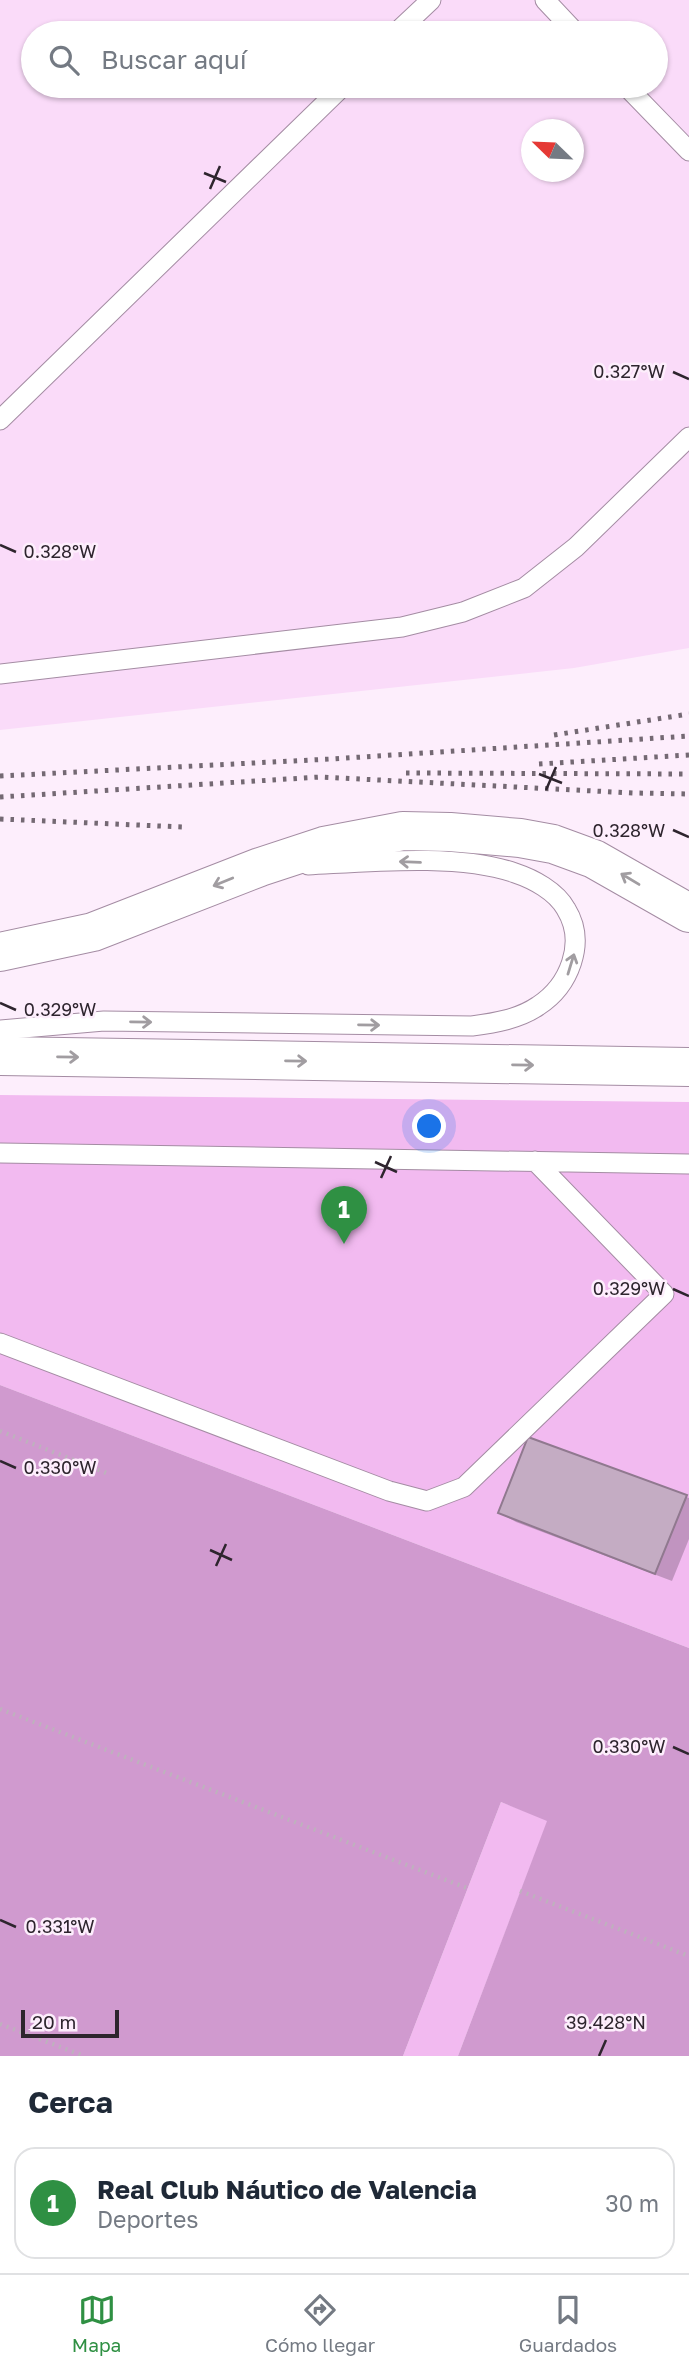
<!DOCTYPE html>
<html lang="es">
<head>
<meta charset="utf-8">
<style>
	body { margin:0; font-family:"Golos Text",sans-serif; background:#f6f6f7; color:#1f2937 }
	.compass { position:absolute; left:521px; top:119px; width:63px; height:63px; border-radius:50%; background:#fff; box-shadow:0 2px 5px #0004; rotate:293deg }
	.scale { position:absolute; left:21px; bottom:18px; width:98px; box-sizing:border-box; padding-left:7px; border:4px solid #2e252e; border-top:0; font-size:19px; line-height:24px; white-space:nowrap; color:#2e252e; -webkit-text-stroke:5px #fdeefc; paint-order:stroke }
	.you { position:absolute; left:430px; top:1127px; width:24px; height:24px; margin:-18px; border:5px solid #fff; border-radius:50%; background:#1a73e8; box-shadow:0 0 0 10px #1a73e833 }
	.badge { display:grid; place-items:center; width:46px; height:46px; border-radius:50%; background:#2f9043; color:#fff; font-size:23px; font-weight:700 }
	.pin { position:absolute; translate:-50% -58px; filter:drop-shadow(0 2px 4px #0008) }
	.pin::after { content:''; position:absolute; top:37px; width:24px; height:21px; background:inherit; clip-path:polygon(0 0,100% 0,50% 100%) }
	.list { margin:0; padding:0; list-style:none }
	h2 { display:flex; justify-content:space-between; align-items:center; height:91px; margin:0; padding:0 28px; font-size:30px }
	h2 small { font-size:23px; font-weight:400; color:#747a83 }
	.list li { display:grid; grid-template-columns:46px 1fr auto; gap:21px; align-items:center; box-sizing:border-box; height:112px; margin:0 14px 14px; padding:0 14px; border:2px solid #e0e1e3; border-radius:21px }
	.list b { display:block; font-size:26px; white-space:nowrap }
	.list p { margin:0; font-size:23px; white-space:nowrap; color:#747a83 }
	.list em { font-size:23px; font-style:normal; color:#747a83 }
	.icon { flex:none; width:38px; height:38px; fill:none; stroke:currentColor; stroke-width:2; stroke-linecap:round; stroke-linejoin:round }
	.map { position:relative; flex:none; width:689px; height:2056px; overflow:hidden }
	.search { position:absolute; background:#fff; box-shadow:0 2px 5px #0004; left:21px; right:21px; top:21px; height:77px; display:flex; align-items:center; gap:18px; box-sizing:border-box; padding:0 24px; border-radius:38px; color:#747a83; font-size:26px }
	.sheet { height:217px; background:#fff }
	nav { display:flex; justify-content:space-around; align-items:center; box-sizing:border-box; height:98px; border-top:2px solid #e0e1e3; background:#fff; font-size:19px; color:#747a83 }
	nav a { display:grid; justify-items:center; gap:4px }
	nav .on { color:#2f9043 }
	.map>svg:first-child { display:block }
	.built { fill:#fadbf9; fill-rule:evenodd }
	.green { fill:#f2baf0 }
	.water { fill:#d09acf }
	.shadow { fill:#0003 }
	.building { fill:#c4acc3; stroke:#90798f; stroke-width:2 }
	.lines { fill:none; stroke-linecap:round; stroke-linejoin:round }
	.service-casing { stroke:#a48ca3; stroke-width:21 }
	.minor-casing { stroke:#a48ca3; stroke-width:40 }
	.path { stroke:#beb1bd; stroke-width:4.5; stroke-dasharray:2 5; stroke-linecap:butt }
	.service { stroke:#fff; stroke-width:19 }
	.minor { stroke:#fff; stroke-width:38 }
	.rail { stroke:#746973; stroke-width:5; stroke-dasharray:3.5 7; stroke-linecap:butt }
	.oneway { stroke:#a19da1 }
	.ticks { fill:none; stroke:#2e252e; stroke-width:2.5 }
	.ticks-label { font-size:18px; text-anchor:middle; fill:#2e252e; stroke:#fdeefc; stroke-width:5; stroke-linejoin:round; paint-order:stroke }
</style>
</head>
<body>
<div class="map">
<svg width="689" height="2056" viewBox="0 0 689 2056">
	<rect width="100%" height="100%" fill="#fdeefc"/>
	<path class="built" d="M0 0H689V648L574 668 0 730ZM33 33H656V86H33ZM532 130H574V172H532Z"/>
	<path class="green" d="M0 1095 689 1102V1648L0 1385Z
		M501 1802 548 1820 458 2056H403Z"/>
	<path class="water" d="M0 1385 689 1648V2056H458L547 1821 501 1802 403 2056H0Z"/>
	<path class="shadow" d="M529 1440 689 1498V1539L672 1581 516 1522 500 1513Z"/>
	<path class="building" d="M528 1437 687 1495 655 1574 498 1513Z"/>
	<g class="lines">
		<defs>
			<path id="service" d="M545 0 576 33
				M396 33 431 0
				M626 86 689 151
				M0 420 343 86
				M0 674 402 627 463 612 524 588 576 547 689 437
				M0 1030 104 1021 472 1026C495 1023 519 1019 538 1006 569 986 587 943 566 909 556 891 533 879 515 873 459 853 367 862 308 865
				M0 1153 689 1164
				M0 1343 389 1491 427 1501 464 1487 664 1294 535 1161"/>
			<path id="minor" d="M0 952 93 932 260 867 324 846 403 831 450 832 520 838 553 844 594 859 689 913
				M0 1056 689 1067"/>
		</defs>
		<use href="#service" class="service-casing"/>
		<use href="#minor" class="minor-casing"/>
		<path class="path" d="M0 1431 109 1474
			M0 1709 467 1888
			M520 1891 689 1956
			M0 2024 84 2056"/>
		<use href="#service" class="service"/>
		<use href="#minor" class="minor"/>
		<path class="rail" d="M554 735 689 714
			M539 764 689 755
			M406 773 689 774
			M0 776 331 759 689 736
			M0 797 320 777 633 793 689 794
			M0 819 183 827"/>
	</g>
	<defs><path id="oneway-shaft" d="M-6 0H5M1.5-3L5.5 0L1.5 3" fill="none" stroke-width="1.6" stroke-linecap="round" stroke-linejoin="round" transform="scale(1.75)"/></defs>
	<g class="oneway">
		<use href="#oneway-shaft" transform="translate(410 862) rotate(-178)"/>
		<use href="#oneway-shaft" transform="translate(630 879) rotate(-149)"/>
		<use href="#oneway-shaft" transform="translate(223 882) rotate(158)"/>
		<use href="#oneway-shaft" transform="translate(571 964) rotate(-73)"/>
		<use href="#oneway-shaft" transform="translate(141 1022) rotate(1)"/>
		<use href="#oneway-shaft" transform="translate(369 1025) rotate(1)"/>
		<use href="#oneway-shaft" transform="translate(68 1057) rotate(1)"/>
		<use href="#oneway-shaft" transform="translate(296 1061) rotate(1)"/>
		<use href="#oneway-shaft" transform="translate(523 1065) rotate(1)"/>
	</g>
	<path class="ticks" d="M204 173 226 182M210 189 220 166M673 372 689 379M0 545 16 552M539 774 562 783M546 790 556 767M673 830 689 837M0 1003 16 1010M375 1162 397 1172M381 1178 391 1156M673 1289 689 1296M0 1461 16 1468M210 1550 232 1560M216 1566 226 1544M673 1747 689 1754M0 1920 16 1927M599 2056 606 2040"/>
	<g class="ticks-label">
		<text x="629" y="378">0.327°W</text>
		<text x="60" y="558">0.328°W</text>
		<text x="629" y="837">0.328°W</text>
		<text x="60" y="1016">0.329°W</text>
		<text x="629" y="1295">0.329°W</text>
		<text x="60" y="1474">0.330°W</text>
		<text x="629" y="1753">0.330°W</text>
		<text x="60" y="1933">0.331°W</text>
		<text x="606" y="2029">39.428°N</text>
	</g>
</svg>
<svg class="compass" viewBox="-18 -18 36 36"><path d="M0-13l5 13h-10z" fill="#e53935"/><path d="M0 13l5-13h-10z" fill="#747a83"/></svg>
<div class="scale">20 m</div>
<div class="you"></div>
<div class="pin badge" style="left:344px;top:1244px">1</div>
<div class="search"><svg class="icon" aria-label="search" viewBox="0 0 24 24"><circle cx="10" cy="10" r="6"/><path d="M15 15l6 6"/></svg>Buscar aquí</div>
</div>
<section class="sheet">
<h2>Cerca<small></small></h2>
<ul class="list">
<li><span class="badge">1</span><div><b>Real Club Náutico de Valencia</b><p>Deportes</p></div><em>30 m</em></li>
</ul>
</section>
<nav>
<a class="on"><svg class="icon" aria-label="map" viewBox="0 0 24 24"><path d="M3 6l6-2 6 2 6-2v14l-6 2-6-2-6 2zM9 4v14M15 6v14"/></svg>Mapa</a>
<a><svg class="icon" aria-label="directions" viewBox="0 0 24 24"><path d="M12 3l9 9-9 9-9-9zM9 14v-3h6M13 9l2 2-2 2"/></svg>Cómo llegar</a>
<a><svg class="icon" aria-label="saved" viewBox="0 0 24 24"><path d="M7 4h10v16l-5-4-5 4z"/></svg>Guardados</a>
</nav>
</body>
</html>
